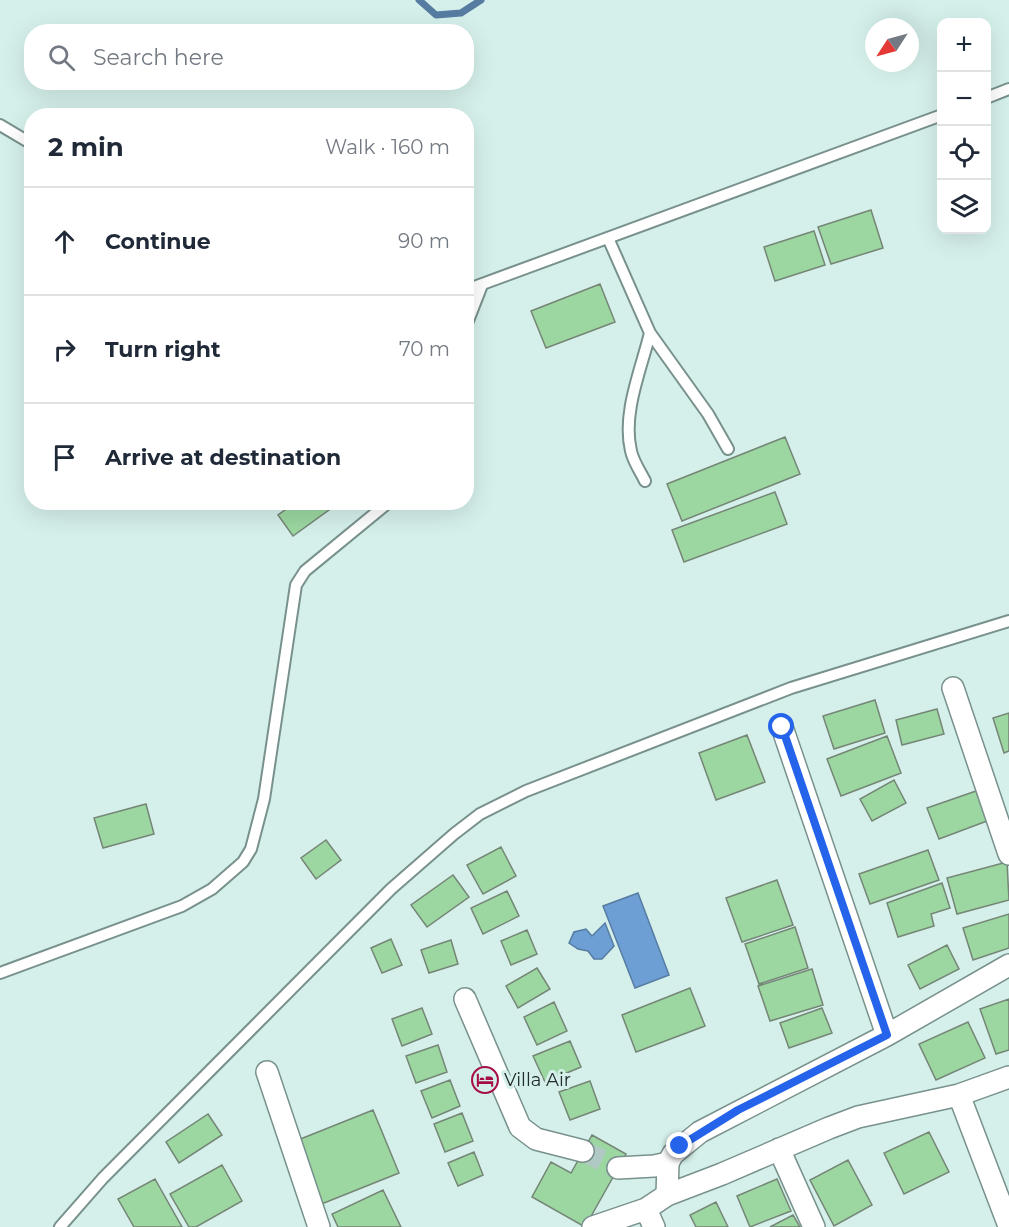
<!DOCTYPE html>
<html lang="en">
<head>
<meta charset="utf-8">
<style>
	body { margin:0; font-family:Montserrat,sans-serif; background:#f2f2f3; color:#1f2937 }
	.controls { position:absolute; right:18px; top:18px; display:grid; overflow:hidden; border-radius:12px; box-shadow:0 6px 24px #0002 }
	.controls button { width:54px; height:54px; display:grid; place-items:center; padding:0; border:0; border-bottom:2px solid #e0e1e3; background:#fff; color:#1f2937; font:30px sans-serif }
	.compass { position:absolute; left:865px; top:18px; width:54px; height:54px; border-radius:50%; background:#fff; box-shadow:0 6px 24px #0002; rotate:234deg }
	.stop { position:absolute; width:18px; height:18px; margin:-14px; border:4px solid #2563eb; border-radius:50%; background:#fff }
	.stop.end { background:#2563eb; border-color:#fff; box-shadow:0 2px 6px #0008 }
	.list { margin:0; padding:0; list-style:none }
	h2 { display:flex; justify-content:space-between; align-items:center; height:78px; margin:0; padding:0 24px; font-size:26px }
	h2 small { font-size:20px; font-weight:400; color:#747a83 }
	.list li { display:grid; grid-template-columns:39px 1fr auto; gap:18px; align-items:center; box-sizing:border-box; height:108px; padding:0 24px; border-top:2px solid #e0e1e3 }
	.list b { display:block; font-size:22px; white-space:nowrap }
	.list em { font-size:20px; font-style:normal; color:#747a83 }
	.icon { flex:none; width:33px; height:33px; fill:none; stroke:currentColor; stroke-width:2; stroke-linecap:round; stroke-linejoin:round }
	.map { position:relative; flex:none; width:1009px; height:1227px; overflow:hidden }
	.search { position:absolute; background:#fff; box-shadow:0 6px 24px #0002; left:24px; top:24px; width:450px; height:66px; display:flex; align-items:center; gap:15px; box-sizing:border-box; padding:0 21px; border-radius:24px; color:#747a83; font-size:22px }
	.panel { position:absolute; background:#fff; box-shadow:0 6px 24px #0002; left:24px; top:108px; width:450px; height:402px; border-radius:24px }
	.map>svg:first-child { display:block }
	.water { fill:#6d9fd5; stroke:#567ca2; stroke-width:1.5 }
	.lines { fill:none; stroke-linecap:round; stroke-linejoin:round }
	.stream { stroke:#567ca2; stroke-width:7 }
	.building { fill:#9cd7a1; stroke:#758576; stroke-width:1.5 }
	.minor-tunnel { stroke:#b1c9c4; stroke-width:21; stroke-dasharray:21 10; stroke-linecap:butt }
	.service-casing { stroke:#78918c; stroke-width:14 }
	.minor-casing { stroke:#78918c; stroke-width:24 }
	.service { stroke:#fff; stroke-width:10 }
	.minor { stroke:#fff; stroke-width:21 }
	.route { stroke:#2563eb; stroke-width:8 }
	.labels { text-anchor:middle; dominant-baseline:central; stroke-width:6; stroke-linejoin:round; paint-order:stroke }
	.poi-label { font-size:18px; fill:#222c2a; stroke:#d5f0eb; text-anchor:start }
</style>
</head>
<body>
<div class="map">
<svg width="1009" height="1227" viewBox="0 0 1009 1227">
	<rect width="100%" height="100%" fill="#d5f0eb"/>
	<path class="water" d="M638 893 669 975 635 988 603 906Z
		M605 923 614 946 602 959H594L588 951 578 949 569 943 574 932 586 929 592 936Z"/>
	<g class="lines">
		<path class="stream" d="M419 0 436 15 461 13 481 0"/>
	</g>
	<path class="building" d="M871 210 883 248 831 264 818 227Z
		M814 231 825 265 775 281 764 247Z
		M600 284 615 322 546 348 531 311Z
		M785 437 800 474 682 521 667 484Z
		M775 492 787 524 684 562 672 530Z
		M296 502H340L293 536 278 515Z
		M875 700 885 733 834 749 823 716Z
		M937 709 944 734 902 745 896 720Z
		M1009 713V751L1004 753 993 718Z
		M747 735 765 782 716 800 699 753Z
		M887 736 901 773 841 796 827 759Z
		M894 780 906 803 872 821 860 799Z
		M976 791 987 821 939 839 927 808Z
		M146 804 154 834 103 848 94 818Z
		M326 840 341 860 316 879 301 858Z
		M501 847 516 876 483 894 467 865Z
		M928 850 939 880 870 904 859 874Z
		M1007 862 1009 900 957 914 947 878Z
		M453 875 469 897 427 927 411 905Z
		M777 880 793 925 742 942 726 898Z
		M942 883 950 908 931 914 934 926 898 937 887 903Z
		M507 891 519 916 483 934 471 908Z
		M1009 914V948L973 960 963 928Z
		M795 927 808 968 759 984 745 944Z
		M527 930 537 954 511 965 501 941Z
		M391 939 402 965 382 973 371 948Z
		M451 940 458 964 429 973 421 950Z
		M947 945 959 969 920 989 908 965Z
		M537 968 550 989 518 1008 506 986Z
		M812 969 823 1005 770 1021 758 986Z
		M690 988 705 1026 636 1052 622 1015Z
		M1009 999V1050L996 1054 980 1009Z
		M554 1002 567 1031 537 1045 524 1017Z
		M422 1008 432 1034 402 1046 392 1019Z
		M822 1008 832 1033 789 1048 780 1023Z
		M968 1022 985 1058 936 1080 919 1044Z
		M570 1041 581 1067 545 1082 533 1056Z
		M438 1045 447 1072 416 1083 406 1056Z
		M450 1080 460 1106 432 1118 421 1091Z
		M590 1081 600 1109 570 1120 559 1092Z
		M373 1110 399 1173 319 1205 293 1142Z
		M462 1113 473 1141 445 1152 434 1124Z
		M208 1114 222 1135 179 1163 166 1142Z
		M929 1132 949 1172 904 1194 884 1153Z
		M592 1135 626 1154 585 1227 532 1197 551 1162 571 1173Z
		M474 1152 483 1175 458 1186 448 1163Z
		M848 1160 872 1205 834 1226 810 1180Z
		M222 1165 242 1201 196 1227H189L170 1194Z
		M155 1179 182 1227H134L118 1199Z
		M777 1179 791 1211 750 1227 737 1196Z
		M383 1190 401 1227H338L332 1214Z
		M716 1202 728 1227H696L690 1215Z
		M793 1215 800 1227H770Z"/>
	<g class="lines">
		<path class="minor-tunnel" d="M583 1151 618 1168"/>
		<defs>
			<path id="service" d="M986 98 1009 89
				M0 125 32 144
				M608 238 650 333 708 414 728 449
				M466 290 942 115
				M466 326 482 285
				M645 481C640 471 633 461 631 451 622 413 641 370 650 333
				M0 973 182 906 212 889 243 862 251 849 264 799 296 585 305 571 389 502
				M60 1227 103 1178 391 889 454 834 480 814 526 791 791 688 1009 621"/>
			<path id="minor" d="M953 688 1009 854
				M782 727 887 1035
				M465 999 520 1127 536 1139 583 1151
				M267 1072 319 1227
				M959 1095 1009 1226
				M779 1149 814 1227
				M618 1168 654 1166 668 1163
				M667 1195 668 1163 673 1154 700 1132 887 1035 1009 965
				M646 1209 654 1227
				M593 1227 646 1209 667 1195 722 1174 829 1128 858 1117 959 1095 1009 1077"/>
		</defs>
		<use href="#service" class="service-casing"/>
		<use href="#minor" class="minor-casing"/>
		<use href="#service" class="service"/>
		<use href="#minor" class="minor"/>
	</g>
	<g class="lines">
		<path class="route" d="M680 1146 738 1110 887 1035 782 727"/>
	</g>
	<defs>
		<symbol id="hotel-ring" viewBox="-11 -11 22 22"><circle r="9.5" fill="#d5f0eb" stroke="#a50e47" stroke-width="1.5"/><path d="M-6-4.5h1.5V1H6V5H4.5V3h-9V5H-6ZM-4 0a1.8 1.8 0 1 1 3.6 0ZM.5 0V-2.5h3Q6-2.5 6 0Z" fill="#a50e47"/></symbol>
	</defs>
	<g fill-rule="evenodd">
		<use href="#hotel-ring" x="470" y="1065" width="30" height="30"/>
	</g>
	<g class="labels">
		<g class="poi-label">
			<text x="504" y="1080">Villa Air</text>
		</g>
	</g>
</svg>
<div class="controls">
<button>+</button>
<button>−</button>
<button><svg class="icon" aria-label="locate" viewBox="0 0 24 24"><circle cx="12" cy="12" r="6"/><path d="M12 2v4M12 18v4M2 12h4M18 12h4"/></svg></button>
<button><svg class="icon" aria-label="layers" viewBox="0 0 24 24"><path d="M12 4l9 5-9 5-9-5zM3 14l9 5 9-5"/></svg></button>
</div>
<svg class="compass" viewBox="-18 -18 36 36"><path d="M0-13l5 13h-10z" fill="#e53935"/><path d="M0 13l5-13h-10z" fill="#747a83"/></svg>
<div class="stop" style="left:782px;top:727px"></div>
<div class="stop end" style="left:680px;top:1146px"></div>
<div class="search"><svg class="icon" aria-label="search" viewBox="0 0 24 24"><circle cx="10" cy="10" r="6"/><path d="M15 15l6 6"/></svg>Search here</div>
<section class="panel">
<h2>2 min<small>Walk · 160 m</small></h2>
<ul class="list">
<li><svg class="icon" aria-label="ahead" viewBox="0 0 24 24"><path d="M12 20V5M6 11l6-6 6 6"/></svg><div><b>Continue</b></div><em>90 m</em></li>
<li><svg class="icon" aria-label="right" viewBox="0 0 24 24"><path d="M7 20v-9h11M14 6l5 5-5 5"/></svg><div><b>Turn right</b></div><em>70 m</em></li>
<li><svg class="icon" aria-label="arrive" viewBox="0 0 24 24"><path d="M6 21V4h12l-3 4 3 4H6"/></svg><div><b>Arrive at destination</b></div></li>
</ul>
</section>
</div>
</body>
</html>
